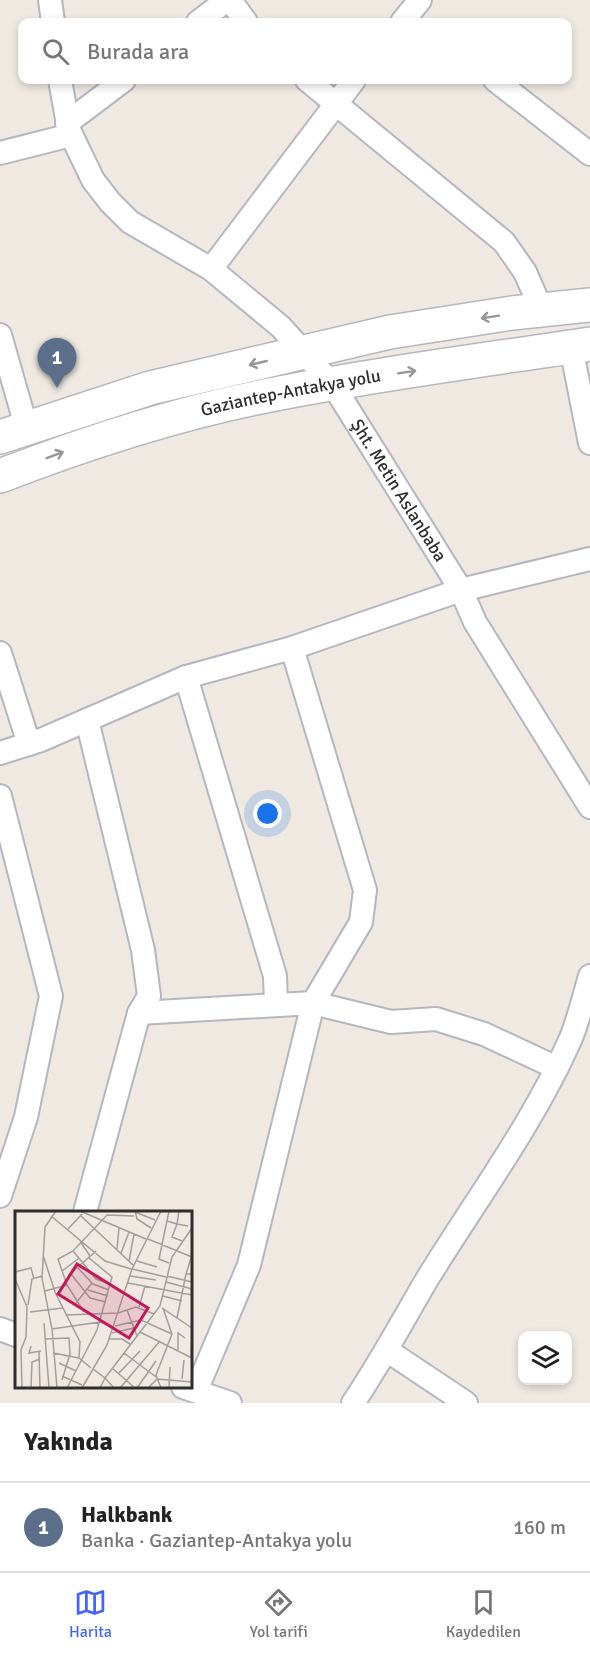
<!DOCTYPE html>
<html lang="tr">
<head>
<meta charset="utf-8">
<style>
	body { margin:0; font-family:Signika,sans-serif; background:#f2f2f2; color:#222 }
	.controls { position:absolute; right:18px; bottom:18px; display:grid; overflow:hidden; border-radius:12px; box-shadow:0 3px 9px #0003 }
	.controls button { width:54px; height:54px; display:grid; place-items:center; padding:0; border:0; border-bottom:2px solid #e0e0e0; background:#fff; color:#222; font:30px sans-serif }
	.you { position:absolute; left:268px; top:814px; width:21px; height:21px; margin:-15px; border:4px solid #fff; border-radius:50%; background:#1a73e8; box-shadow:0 0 0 9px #1a73e833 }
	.badge { display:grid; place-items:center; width:39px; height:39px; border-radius:50%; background:#4264fb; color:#fff; font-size:20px; font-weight:700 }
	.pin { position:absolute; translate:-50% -50px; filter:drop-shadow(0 2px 3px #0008) }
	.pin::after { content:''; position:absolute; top:32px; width:21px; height:18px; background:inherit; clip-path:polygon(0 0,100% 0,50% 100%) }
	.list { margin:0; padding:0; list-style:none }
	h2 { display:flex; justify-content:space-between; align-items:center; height:78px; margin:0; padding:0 24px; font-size:26px }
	h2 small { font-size:20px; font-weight:400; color:#767676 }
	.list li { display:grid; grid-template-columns:39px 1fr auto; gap:18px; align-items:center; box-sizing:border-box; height:90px; padding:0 24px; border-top:2px solid #e0e0e0 }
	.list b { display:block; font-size:22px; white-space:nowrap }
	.list p { margin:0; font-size:20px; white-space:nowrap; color:#767676 }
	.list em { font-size:20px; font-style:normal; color:#767676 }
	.icon { flex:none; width:33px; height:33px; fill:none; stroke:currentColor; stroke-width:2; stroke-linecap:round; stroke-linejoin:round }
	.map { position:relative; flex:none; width:590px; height:1403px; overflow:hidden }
	.search { position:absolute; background:#fff; box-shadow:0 3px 9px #0003; left:18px; right:18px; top:18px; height:66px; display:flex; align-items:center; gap:15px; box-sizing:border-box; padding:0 21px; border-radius:12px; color:#767676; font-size:22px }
	.sheet { height:168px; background:#fff }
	nav { display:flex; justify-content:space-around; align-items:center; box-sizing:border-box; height:84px; border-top:2px solid #e0e0e0; background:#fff; font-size:16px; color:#767676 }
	nav a { display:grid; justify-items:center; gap:3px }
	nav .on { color:#4264fb }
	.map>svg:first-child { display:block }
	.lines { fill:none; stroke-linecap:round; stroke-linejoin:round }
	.minor-casing { stroke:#b4b7c1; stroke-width:26 }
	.secondary-casing { stroke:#b4b7c1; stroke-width:36 }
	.minor { stroke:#fff; stroke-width:22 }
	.secondary { stroke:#fff; stroke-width:33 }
	.oneway { stroke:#969696 }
	.labels { text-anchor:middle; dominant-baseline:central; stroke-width:5; stroke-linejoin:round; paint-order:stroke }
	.street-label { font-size:18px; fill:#2e2e2e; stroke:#fff }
	.inset-road { fill:none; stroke:#a29e99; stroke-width:1.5 }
	.view { fill:#c2185b; fill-opacity:0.15; stroke:#c2185b; stroke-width:3 }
	.inset-edge { fill:none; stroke:#2e2e2e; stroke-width:3 }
</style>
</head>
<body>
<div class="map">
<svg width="590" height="1403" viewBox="0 0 590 1403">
	<rect width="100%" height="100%" fill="#efe9e1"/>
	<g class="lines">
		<defs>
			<g id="minor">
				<path d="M50 0 53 22"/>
				<path d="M230 0 246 22"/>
				<path d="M198 22 227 0"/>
				<path d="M402 22 420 0"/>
				<path id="s1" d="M60 80 69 130 93 180 110 202 130 222 211 269 281 327 333 385 461 590 475 622 590 807"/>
				<path d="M307 80 504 242 525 272 542 311"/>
				<path d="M495 80 590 154"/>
				<path d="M67 123 124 80"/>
				<path d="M0 153 71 135"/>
				<path d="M211 269 354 80"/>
				<path d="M0 335 26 426"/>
				<path d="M571 347 590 443"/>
				<path d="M0 653 29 744"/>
				<path d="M186 677 275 976 276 1004"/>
				<path d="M0 753 41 740 186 677 292 648 461 590 590 559"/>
				<path d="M0 796 51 996 26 1117 0 1196"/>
				<path d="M139 1013 313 1003 391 1022 436 1019 484 1034 557 1068"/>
				<path d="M85 1212 139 1013 149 996 143 950 87 720"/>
				<path d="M0 1329 16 1335"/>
				<path d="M388 1351 466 1403"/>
				<path d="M183 1387 230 1403"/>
				<path d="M196 1391 249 1265 313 1003 361 922 365 890 292 648"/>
				<path d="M353 1403C380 1363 402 1322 426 1281 475 1201 533 1124 571 1038 579 1018 584 997 590 976"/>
			</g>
			<g id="secondary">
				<path d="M0 437 150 388 390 332 512 313 590 305"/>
				<path id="s2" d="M0 476C88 442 177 413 270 395 376 374 484 360 590 344"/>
			</g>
		</defs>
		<use href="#minor" class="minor-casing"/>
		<use href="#secondary" class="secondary-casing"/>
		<use href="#minor" class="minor"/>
		<use href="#secondary" class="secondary"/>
	</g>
	<defs><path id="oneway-shaft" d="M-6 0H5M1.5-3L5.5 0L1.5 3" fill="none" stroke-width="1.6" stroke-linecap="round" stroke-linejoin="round" transform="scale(1.5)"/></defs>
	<g class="oneway">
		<use href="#oneway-shaft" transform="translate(490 317) rotate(171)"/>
		<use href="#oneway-shaft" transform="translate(258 363) rotate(167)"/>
		<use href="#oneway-shaft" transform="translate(407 372) rotate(-9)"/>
		<use href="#oneway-shaft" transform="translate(55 455) rotate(-21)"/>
	</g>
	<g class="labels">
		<g class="street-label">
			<text stroke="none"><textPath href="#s2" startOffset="303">Gaziantep-Antakya yolu</textPath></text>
			<text stroke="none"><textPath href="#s1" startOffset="549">Şht. Metin Aslanbaba</textPath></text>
		</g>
	</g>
	<g transform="translate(15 1211)">
		<rect width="177" height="177" fill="#efe9e1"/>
		<path class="inset-road" d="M41 0 30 16 27 67 37 118 42 177M65 0 131 28M120 0 122 8 136 17M154 0 144 48 154 52M120 1 140 9M36 5 90 50 116 58M66 5 118 54M152 10 162 13 164 0M53 18 67 3M133 28 177 46M65 30 75 45M167 30 157 26 162 13 173 15M102 38 104 17M58 40 81 68 95 73M106 42 114 21M28 44 40 81 65 131 64 147M114 50 119 23M122 50 142 56M63 57 78 73 94 79M117 58 151 66M47 60 63 48M0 61 16 57 19 68M56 63 75 87 91 91M171 63 177 44M54 64 81 40M115 65 141 69M152 65 177 71M0 68 12 96 11 126 6 139 7 177M151 71 177 78M113 72 177 84M73 79 93 85M30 80 52 74M148 85 167 90M61 92 77 72M13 94 17 68 27 65M124 96 130 75M147 97 177 117M112 99 122 125M15 101 48 97M69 101 52 74 43 48 58 40 92 4 119 5M51 104 103 102 121 96 139 103M162 107 171 63H177M29 112 34 177M100 115 126 109 157 123M37 118 85 111 97 115M125 121 177 147M97 122 119 117M30 128 54 127 55 143 47 169M94 128H107L115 133M16 135 14 142 26 140M163 139V122L170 127M24 141 25 177M38 142 64 147 76 157M109 142 141 166M176 146 177 126M44 152 61 160M97 157 120 177M78 158 90 167 85 177M104 162 125 140M47 165 67 174M167 168 169 149M16 177 17 151 25 148M52 177 82 119 97 66 74 47M67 177 92 134 117 58 146 0M99 177 90 167 145 95 157 46 177 17M105 177 145 130M122 177 141 150M133 177 142 168 177 171M146 177 141 164 157 123 148 97M154 177 155 156"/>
		<path class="view" d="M62 53 133 97 114 127 43 83Z"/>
		<rect width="177" height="177" class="inset-edge"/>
	</g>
</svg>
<div class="controls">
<button><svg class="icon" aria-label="layers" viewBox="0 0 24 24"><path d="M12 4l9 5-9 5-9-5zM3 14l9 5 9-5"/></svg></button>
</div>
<div class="you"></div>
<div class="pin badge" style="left:57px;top:388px;background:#5c6f8a">1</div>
<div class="search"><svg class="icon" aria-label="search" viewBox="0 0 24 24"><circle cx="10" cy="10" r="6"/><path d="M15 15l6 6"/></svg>Burada ara</div>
</div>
<section class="sheet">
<h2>Yakında<small></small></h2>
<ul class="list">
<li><span class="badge" style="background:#5c6f8a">1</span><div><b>Halkbank</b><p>Banka · Gaziantep-Antakya yolu</p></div><em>160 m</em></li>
</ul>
</section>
<nav>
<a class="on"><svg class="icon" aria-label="map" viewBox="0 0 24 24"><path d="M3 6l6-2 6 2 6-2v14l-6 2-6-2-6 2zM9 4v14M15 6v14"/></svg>Harita</a>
<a><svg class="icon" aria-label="directions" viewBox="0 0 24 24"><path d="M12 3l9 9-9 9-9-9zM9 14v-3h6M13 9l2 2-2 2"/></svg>Yol tarifi</a>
<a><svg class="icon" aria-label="saved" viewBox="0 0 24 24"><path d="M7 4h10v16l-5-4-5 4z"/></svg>Kaydedilen</a>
</nav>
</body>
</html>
